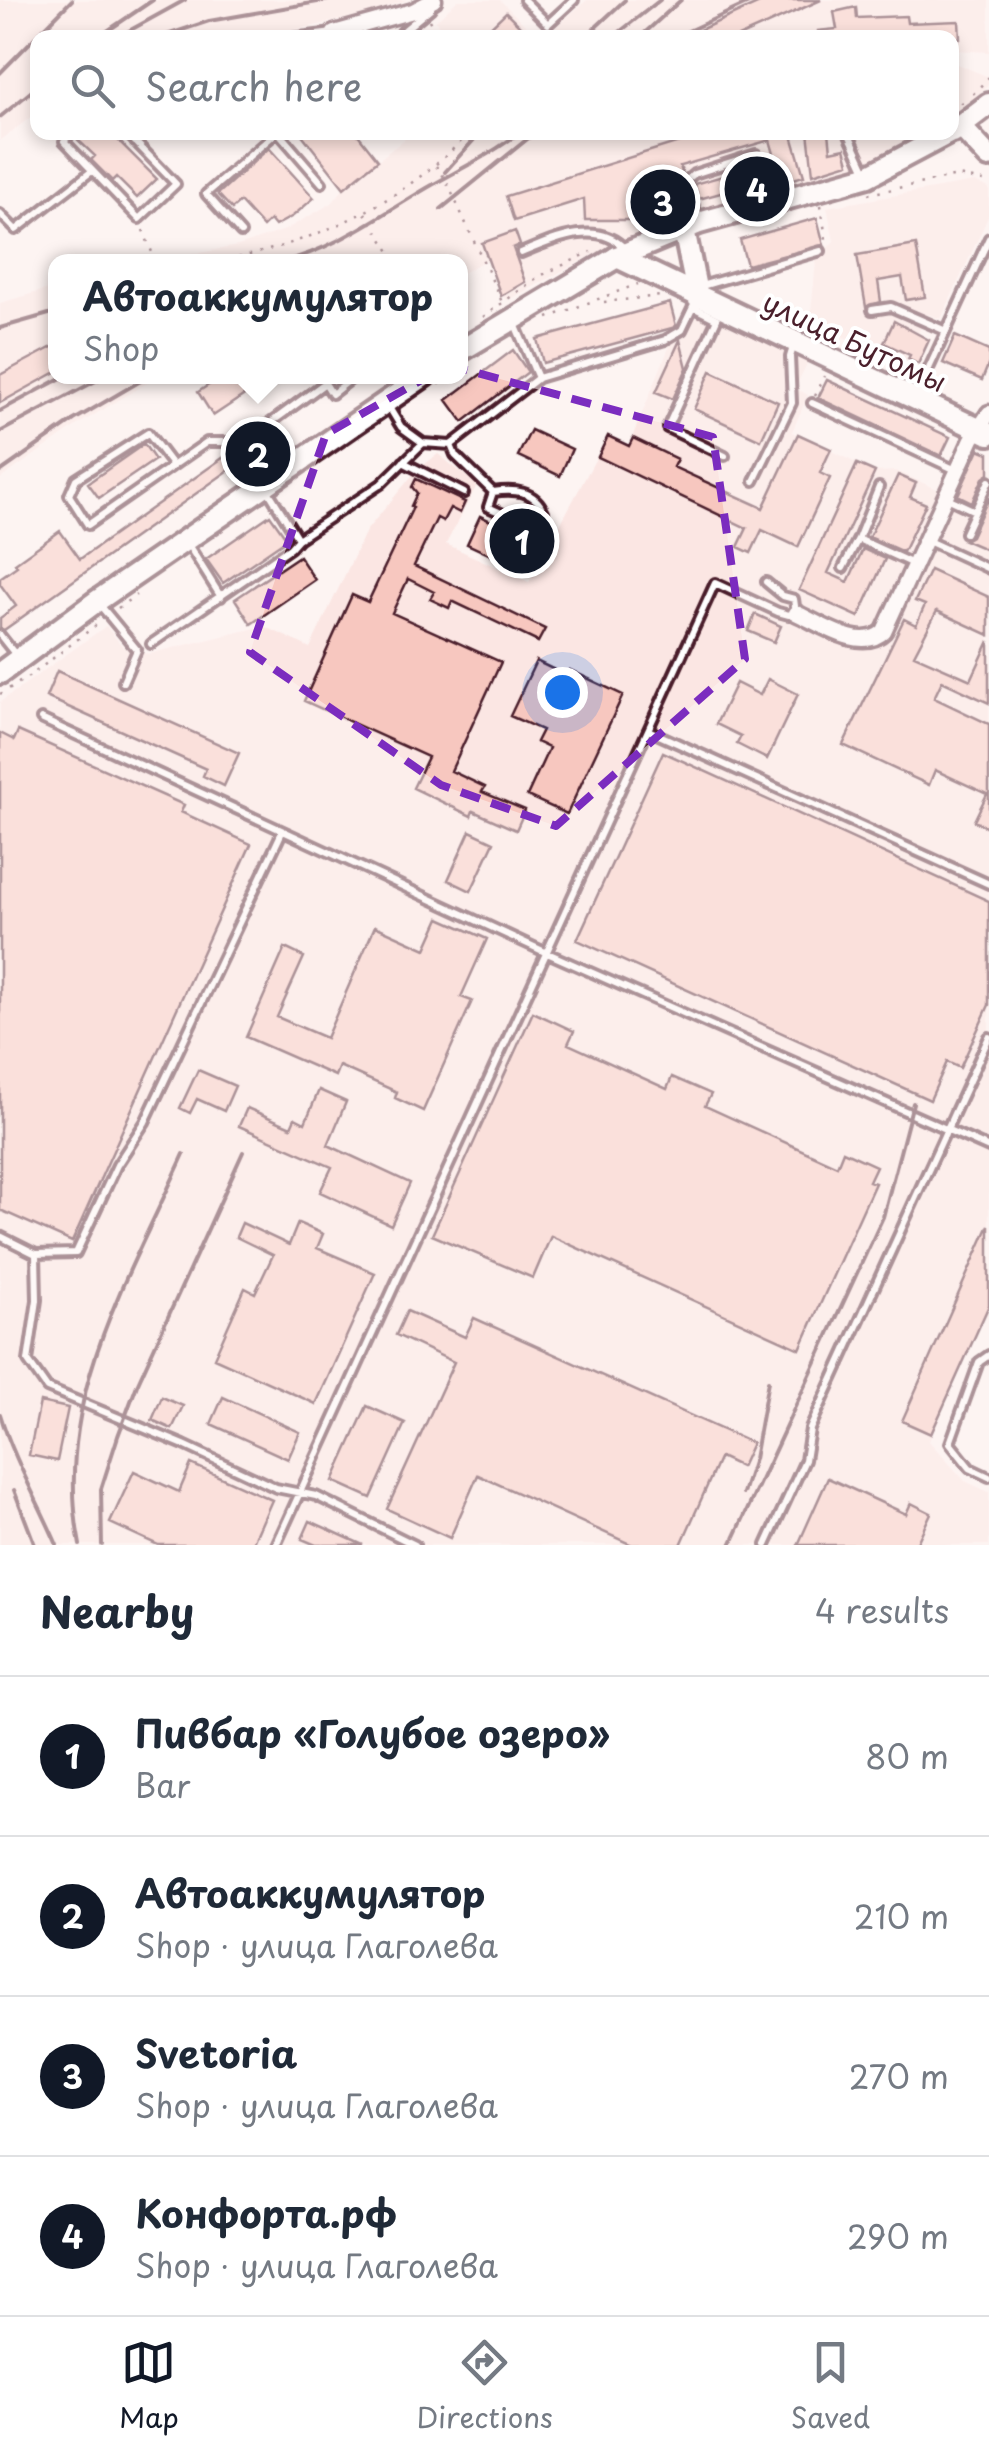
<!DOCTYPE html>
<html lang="en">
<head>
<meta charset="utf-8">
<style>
	body { margin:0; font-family:"Playpen Sans",sans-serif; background:#f2f2f3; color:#1f2937 }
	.you { position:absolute; left:562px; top:692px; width:35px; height:35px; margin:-25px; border:8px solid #fff; border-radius:50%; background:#1a73e8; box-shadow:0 0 0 15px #1a73e833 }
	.badge { display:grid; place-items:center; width:65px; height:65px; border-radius:50%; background:#111827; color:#fff; font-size:32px; font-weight:700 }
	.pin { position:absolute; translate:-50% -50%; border:5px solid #fff; box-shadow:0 2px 10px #0006 }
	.popup { position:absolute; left:48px; top:254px; width:420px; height:130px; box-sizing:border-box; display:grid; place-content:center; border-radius:20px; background:#fff; filter:drop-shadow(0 2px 8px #0005); font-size:32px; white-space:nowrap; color:#747a83 }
	.popup b { font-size:38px; color:#1f2937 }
	.popup::after { content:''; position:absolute; left:50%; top:100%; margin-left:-20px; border:20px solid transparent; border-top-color:#fff }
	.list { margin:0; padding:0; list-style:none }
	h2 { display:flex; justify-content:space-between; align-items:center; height:130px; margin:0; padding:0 40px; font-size:42px }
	h2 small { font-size:32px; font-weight:400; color:#747a83 }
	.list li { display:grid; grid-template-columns:65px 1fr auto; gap:30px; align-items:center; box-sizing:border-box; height:160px; padding:0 40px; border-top:2px solid #e0e1e3 }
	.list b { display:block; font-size:38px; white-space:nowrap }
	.list p { margin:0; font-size:32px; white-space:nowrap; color:#747a83 }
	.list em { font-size:32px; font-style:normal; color:#747a83 }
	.icon { flex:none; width:55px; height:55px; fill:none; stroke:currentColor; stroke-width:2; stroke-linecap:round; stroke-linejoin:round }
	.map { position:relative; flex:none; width:989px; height:1545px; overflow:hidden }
	.search { position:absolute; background:#fff; box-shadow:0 5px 15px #0003; left:30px; right:30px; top:30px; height:110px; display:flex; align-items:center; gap:25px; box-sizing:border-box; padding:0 35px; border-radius:20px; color:#747a83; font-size:38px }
	.sheet { height:770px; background:#fff }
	nav { display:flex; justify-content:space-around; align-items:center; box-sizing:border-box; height:140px; border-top:2px solid #e0e1e3; background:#fff; font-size:28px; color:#747a83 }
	nav a { display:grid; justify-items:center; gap:5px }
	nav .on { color:#111827 }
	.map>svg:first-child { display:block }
	.built { fill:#fbe6e3 }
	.building { fill:#f7c7bf; stroke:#4a1f2b; stroke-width:2.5 }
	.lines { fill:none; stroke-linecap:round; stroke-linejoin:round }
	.lane-casing { stroke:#4a1f2b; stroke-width:14 }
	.street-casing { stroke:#4a1f2b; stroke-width:21 }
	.secondary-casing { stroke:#4a1f2b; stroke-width:28 }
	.primary-casing { stroke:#4a1f2b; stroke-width:28 }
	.path { stroke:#4a1f2b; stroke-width:2.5; stroke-dasharray:2.5 8; stroke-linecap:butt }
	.lane { stroke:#fff; stroke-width:6 }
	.street { stroke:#fff; stroke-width:14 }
	.secondary { stroke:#fff; stroke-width:20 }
	.primary { stroke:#fff; stroke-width:20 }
	.rail { stroke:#4a1f2b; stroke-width:4 }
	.marked { fill:none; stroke:#7b2cbf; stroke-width:8; stroke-dasharray:20 12; stroke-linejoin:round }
	.labels { text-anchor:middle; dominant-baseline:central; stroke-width:8; stroke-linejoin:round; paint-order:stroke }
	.street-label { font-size:28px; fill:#4a1f2b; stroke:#fff }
</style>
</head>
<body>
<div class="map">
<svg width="989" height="1545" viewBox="0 0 989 1545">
	<rect width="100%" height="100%" fill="#fdf4f2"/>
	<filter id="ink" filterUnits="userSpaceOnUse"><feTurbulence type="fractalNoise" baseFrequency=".01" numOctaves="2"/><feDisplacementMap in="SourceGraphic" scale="20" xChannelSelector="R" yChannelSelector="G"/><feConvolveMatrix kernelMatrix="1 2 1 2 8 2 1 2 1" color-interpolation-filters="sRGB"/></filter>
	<g filter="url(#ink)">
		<path class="built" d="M0 0H407L370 13 265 37 38 38 37 112 0 141Z
			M458 0H500L537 37H443L436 20Z
			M587 0H989V52L952 50V38H543Z
			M952 62 989 77V84L952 120Z
			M412 133H929L888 156 669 221 615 243 508 300 501 296 487 259 461 274 460 262H149L238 246 285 230 332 203 344 188Z
			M974 182 989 188V215L941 319 927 314 903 365 810 321 816 261 834 241 827 207Z
			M55 287 56 376 157 377 79 424 0 479V303Z
			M689 299 810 358 795 388 808 395 792 432 875 472 896 471 937 489 940 526 977 448 989 453V540L985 549 989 551V1305L929 1441 965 1481 989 1492V1545H0V702L106 626 124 648 148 654 264 626 310 648 366 531 416 471 438 454 477 485 446 544 529 582 608 436 629 445Z"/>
		<path class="building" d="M766 0H821L736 38H682Z
			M856 7 857 18 906 16 907 23 959 21 960 38H818V31L837 29 834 12Z
			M506 12 520 26 509 38H479Z
			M86 132H110L157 179 137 198 116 177 112 181 91 160 95 156 78 140Z
			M300 132H356L378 160 344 188Z
			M711 132H791L804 176 747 192 746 186 699 199 694 184 776 161 770 140 680 166 683 175 679 183 686 204 662 211 636 220H585L584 199 514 221 506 196Z
			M808 132H829L831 151 845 148 849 163 813 174Z
			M269 148 314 198 293 216 275 226 270 220 263 227 240 202 232 209 218 194Z
			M817 218 824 245 747 265 740 240Z
			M515 231 520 245 513 248 525 282 501 296 482 243Z
			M916 245 925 297 906 300 902 277 878 281 881 302 866 307 857 255Z
			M670 303 676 326 672 328 543 363 537 339Z
			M894 321 929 340 918 364 908 359 910 355 884 343Z
			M955 336 989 351V363L982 380 943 363Z
			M680 340 687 368 673 399 656 392Z
			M56 345V372L0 403V375Z
			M513 350 528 372 463 422 447 400Z
			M711 371 778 402 761 440 694 409Z
			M222 376H273L213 416 198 392Z
			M827 380 950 437 941 456 818 398Z
			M531 430 572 449 560 476 518 456Z
			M798 434 831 449 820 473 830 478 798 547 762 530 751 553 738 547 747 528 598 457 608 436 629 446 633 438 677 459 673 467 763 508Z
			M144 444 155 460 99 498 88 483Z
			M979 449 989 453V474L983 478 972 502 958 495Z
			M224 457 232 468 4 630 0 628V618L16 606 0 584V578L17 566 15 563 60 531 80 559Z
			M857 464 875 472 828 573 848 582 863 549 885 559 859 617 799 590Z
			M898 475 916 483 910 497 926 504 903 552 869 537Z
			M416 479 465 502 460 513 450 508 443 521 437 518 414 566 545 629 538 642 452 601 449 608 430 599 434 592 408 579 392 613 501 662 451 771 485 787 482 792 525 810 516 830 473 811 471 816 413 788 428 757 304 701 352 595 368 602 413 507 411 506 417 493 412 487Z
			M989 497V540L985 549 964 540 971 536Z
			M270 515 287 539 223 583 206 559Z
			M480 516 536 542 523 570 467 544Z
			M299 556 315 580 251 624 235 599Z
			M930 570 989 597V635L937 611 914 655 971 680 989 641V703L942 681 934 698 989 724V828L974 821 987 794 935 770 929 785 843 745 904 619 916 625 925 605 915 601Z
			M755 614 781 626 774 642 748 631Z
			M536 661 567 676 570 670 623 695 567 814 527 796 549 748 536 742 542 730 510 716Z
			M57 671 239 753 224 786 203 776 206 769 46 697Z
			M768 679 798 694 767 759 737 744 741 736 716 724 736 683 760 695Z
			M18 731 184 805 181 812 251 844 72 1242 0 1210V733L14 740Z
			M663 752 989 901V1005L960 1068 947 1062 930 1100 577 940Z
			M470 831 494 842 471 891 448 880Z
			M440 918 487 939 461 997 472 1001 423 1111 395 1098 397 1092 339 1066 335 1076 246 1037 285 948 304 957 277 1017 326 1038 375 926 426 949Z
			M533 1012 574 1031 568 1044 667 1089 672 1077 711 1094 705 1106 837 1166 843 1151 876 1166 869 1181 875 1183 800 1349 551 1236 533 1278 432 1235Z
			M198 1070 235 1086 224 1111 197 1099 190 1113 180 1108Z
			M319 1090 346 1102 328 1145 410 1183 391 1225 320 1192 332 1167 239 1126 247 1108 291 1127 295 1118 305 1123Z
			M242 1223 289 1245 298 1223 323 1234 317 1248 375 1273 316 1404 214 1358 245 1288 255 1293 273 1255 236 1237Z
			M989 1225V1305L931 1434 902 1421Z
			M407 1311 465 1337 474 1318 752 1443 741 1467 720 1457 681 1545H632L478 1475 450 1538 387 1509 454 1362 396 1335Z
			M162 1397 183 1406 172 1429 152 1420Z
			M223 1397 300 1432 288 1459 211 1424Z
			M40 1402 68 1408 57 1461 29 1455Z
			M367 1406 405 1423 371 1498 333 1481Z
			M191 1464 272 1500 252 1545H158L110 1523 134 1471 179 1492Z
			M828 1478 906 1514 911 1503 931 1513 916 1545H798Z
			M310 1521 363 1545H316L302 1539Z"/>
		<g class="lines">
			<defs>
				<path id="lane" d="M524 0 548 24 574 0
					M291 38 334 33
					M407 38 402 32 431 8
					M72 132 64 141 139 219 176 184 126 132
					M278 132 322 183
					M848 132 866 171
					M135 142 146 132
					M0 214 16 230 92 171
					M699 221 686 181 694 174 756 154
					M241 233 206 194 277 132
					M521 253C554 239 598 219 625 249
					M698 287 821 251
					M872 310 891 307 946 331
					M717 319 667 428 725 456
					M515 324 538 378
					M925 393 919 390 989 238
					M812 403 956 470
					M387 404 401 427 423 443
					M229 443 253 487
					M451 445 455 455 493 492 488 507 536 529 544 512C535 490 514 489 493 492
					M403 462 464 493
					M173 466 148 433 76 479 69 495 88 525 207 442H237L269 424 325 383 332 394 355 376
					M754 481 792 403 790 357 794 344
					M267 489 298 539 381 484 423 443 451 445 538 378 665 340 682 330 693 307 717 319
					M945 497 975 511
					M965 533 989 481
					M858 539 879 487
					M926 540 989 569
					M187 543 221 597
					M843 568 858 539 913 564
					M766 582 783 596 794 599 796 613 789 615 778 612 715 583 648 730 989 884
					M100 605 137 650 123 682
					M0 635 15 654
					M151 644 290 548 298 539
					M41 719 545 952 989 1148
					M282 832 145 1122 117 1165 76 1253 36 1254 37 1300 28 1361 47 1388 184 1445 276 1488 316 1496 415 1545
					M0 1236 36 1254
					M989 1355 979 1362 950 1443 970 1468 989 1477
					M276 1545 648 730
					M766 1545 805 1460 810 1429 989 1037"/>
				<path id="street" d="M334 33 413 11 434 0
					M796 613C821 624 862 653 884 631L972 439 989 413"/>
				<path id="secondary" d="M961 127 989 157
					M684 229 698 298
					M617 257 989 434"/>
				<path id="primary" d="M952 132 989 104
					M460 351 617 257 699 223 868 176 951 132
					M0 673 97 601 424 376"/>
			</defs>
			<use href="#lane" class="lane-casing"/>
			<use href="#street" class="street-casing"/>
			<use href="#secondary" class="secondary-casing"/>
			<use href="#primary" class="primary-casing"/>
			<path class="path" d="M429 20 439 38
				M973 94 989 77
				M952 110 962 102
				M436 166 445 178 502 302
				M868 194 958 176 989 182
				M821 205 827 246
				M365 213 397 262
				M143 230 156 262
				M218 262C312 244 404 203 470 132
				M604 302 660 296
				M483 317 538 277 591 252
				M548 318 638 284
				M438 384 450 376
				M815 396 825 376
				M118 608 136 595
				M0 694 30 676 100 622"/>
			<use href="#lane" class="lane"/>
			<use href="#street" class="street"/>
			<use href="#secondary" class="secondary"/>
			<use href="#primary" class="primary"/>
			<path class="rail" d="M97 38 153 0
				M116 38 185 0
				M158 38 209 21 329 0
				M584 38 625 0
				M612 38 660 0
				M639 38 681 0
				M673 38 755 0
				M0 73 72 0
				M0 117 38 86
				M445 172 481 132
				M441 209 536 132
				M281 262C333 250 381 215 427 188 458 170 491 155 520 132
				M0 328 56 312
				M0 411 65 376
				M0 432 105 376
				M0 472 74 420 149 376
				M0 1414C14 1460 38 1501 57 1545
				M14 1490 35 1545
				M743 1493 754 1459 768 1381
				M80 1545C51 1403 128 1278 184 1154
				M102 1545 101 1489 118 1436 137 1385 243 1152
				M731 1545 883 1217 913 1103"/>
		</g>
	</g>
	<path d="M0 0H989V1545H0ZM448 365 713 437 745 659 556 826 441 785 250 652 326 434Z" fill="#fdf4f2" fill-opacity=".55" fill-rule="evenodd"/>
	<path class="marked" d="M448 365 713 437 745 659 556 826 441 785 250 652 326 434Z"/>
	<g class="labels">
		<g class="street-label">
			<text transform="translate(855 341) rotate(25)">улица Бутомы</text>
		</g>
	</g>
</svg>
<div class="you"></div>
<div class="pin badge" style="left:522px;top:541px">1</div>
<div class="pin badge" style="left:258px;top:454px">2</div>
<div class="popup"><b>Автоаккумулятор</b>Shop</div>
<div class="pin badge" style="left:663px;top:202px">3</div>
<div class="pin badge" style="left:757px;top:189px">4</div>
<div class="search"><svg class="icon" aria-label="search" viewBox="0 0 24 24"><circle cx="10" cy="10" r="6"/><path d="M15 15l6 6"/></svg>Search here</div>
</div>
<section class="sheet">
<h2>Nearby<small>4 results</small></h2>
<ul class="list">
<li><span class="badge">1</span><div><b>Пивбар «Голубое озеро»</b><p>Bar</p></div><em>80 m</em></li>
<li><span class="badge">2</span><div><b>Автоаккумулятор</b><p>Shop · улица Глаголева</p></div><em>210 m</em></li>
<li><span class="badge">3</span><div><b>Svetoria</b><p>Shop · улица Глаголева</p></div><em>270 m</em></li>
<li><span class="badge">4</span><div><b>Конфорта.рф</b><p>Shop · улица Глаголева</p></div><em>290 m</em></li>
</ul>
</section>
<nav>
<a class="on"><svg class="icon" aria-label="map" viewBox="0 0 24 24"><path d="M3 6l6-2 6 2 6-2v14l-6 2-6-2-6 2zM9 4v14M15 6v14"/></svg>Map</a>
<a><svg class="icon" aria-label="directions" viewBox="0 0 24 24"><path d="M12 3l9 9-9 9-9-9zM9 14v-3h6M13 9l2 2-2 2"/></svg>Directions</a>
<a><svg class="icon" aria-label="saved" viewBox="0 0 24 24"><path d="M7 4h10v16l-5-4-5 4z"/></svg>Saved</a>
</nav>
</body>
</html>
